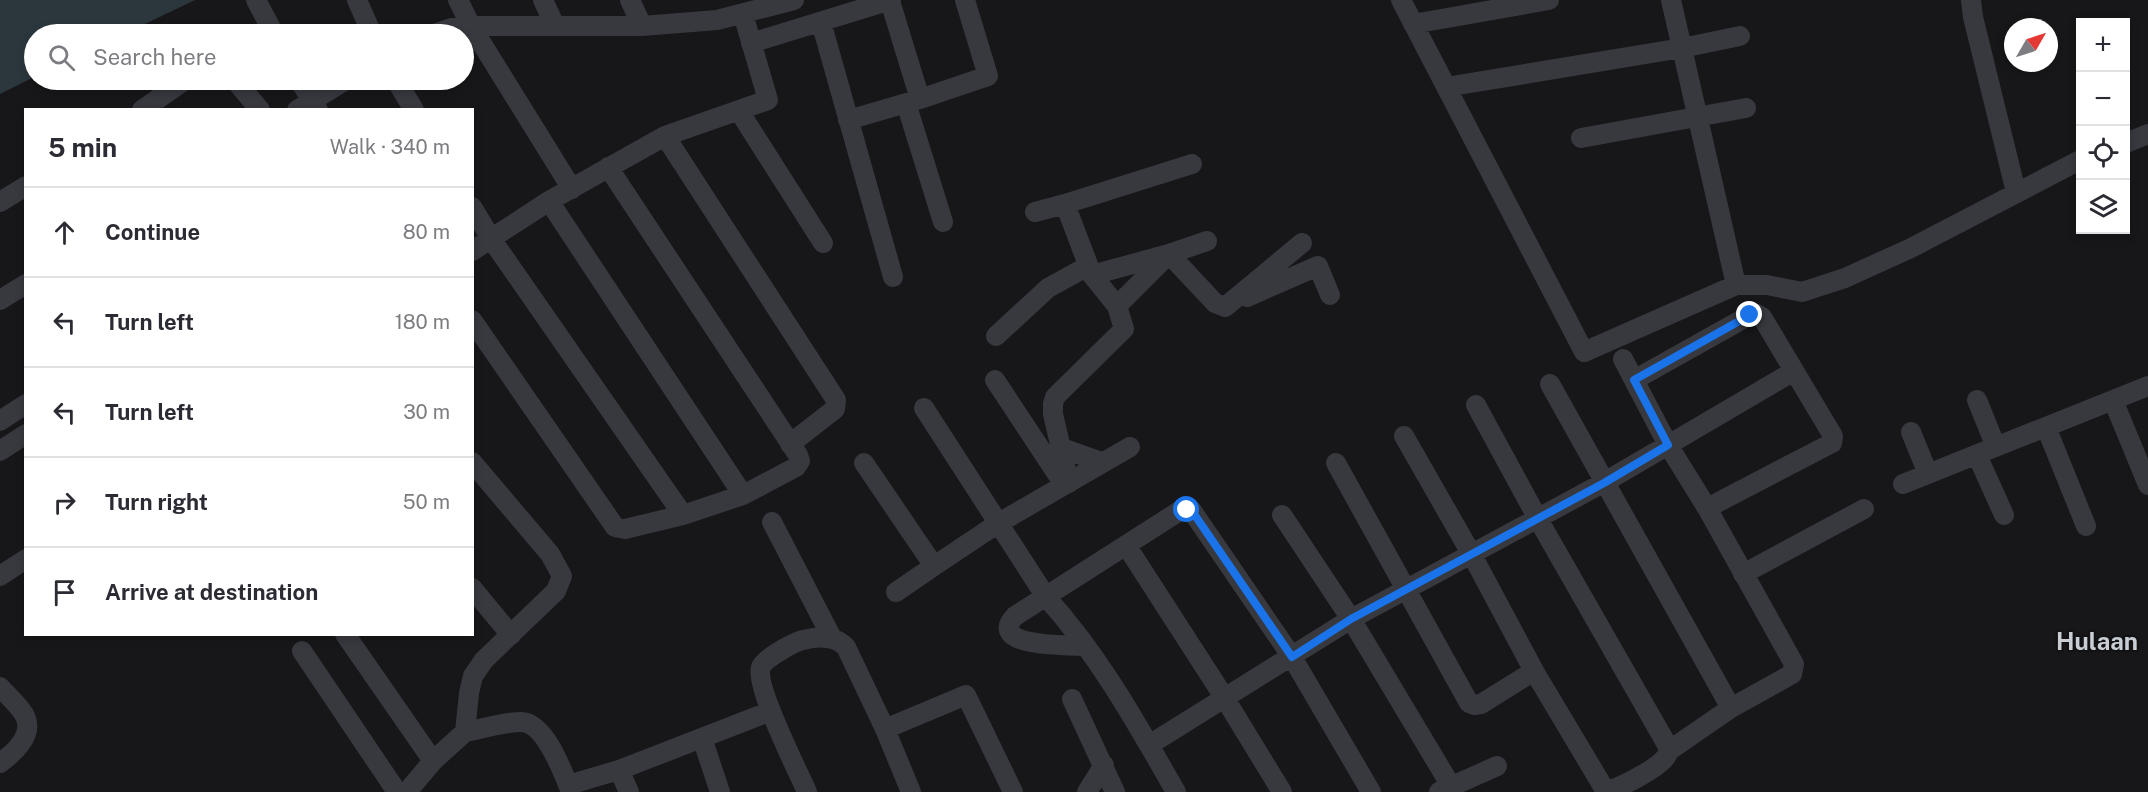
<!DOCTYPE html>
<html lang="en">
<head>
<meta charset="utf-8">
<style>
	body { margin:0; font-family:"Public Sans",sans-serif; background:#f7f7f7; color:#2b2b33 }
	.controls { position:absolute; right:18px; top:18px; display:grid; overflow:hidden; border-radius:0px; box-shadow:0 3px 9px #0003 }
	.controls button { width:54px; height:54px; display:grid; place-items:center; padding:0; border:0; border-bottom:2px solid #e1e1e2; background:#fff; color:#2b2b33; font:30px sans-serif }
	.compass { position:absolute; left:2004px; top:18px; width:54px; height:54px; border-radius:50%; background:#fff; box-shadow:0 3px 9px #0003; rotate:51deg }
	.stop { position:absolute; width:18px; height:18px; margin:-14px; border:4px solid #1a73e8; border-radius:50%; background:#fff }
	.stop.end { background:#1a73e8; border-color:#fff; box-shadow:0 2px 6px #0008 }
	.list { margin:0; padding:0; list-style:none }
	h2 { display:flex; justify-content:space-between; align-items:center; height:78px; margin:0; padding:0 24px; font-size:26px }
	h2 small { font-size:20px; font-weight:400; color:#7c7c81 }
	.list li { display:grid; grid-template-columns:39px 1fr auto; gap:18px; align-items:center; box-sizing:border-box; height:90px; padding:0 24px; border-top:2px solid #e1e1e2 }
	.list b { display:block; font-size:22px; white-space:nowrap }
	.list em { font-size:20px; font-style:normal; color:#7c7c81 }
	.icon { flex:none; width:33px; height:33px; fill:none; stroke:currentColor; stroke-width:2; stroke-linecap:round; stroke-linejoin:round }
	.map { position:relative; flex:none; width:2148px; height:792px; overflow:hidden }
	.search { position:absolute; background:#fff; box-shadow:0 3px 9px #0003; left:24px; top:24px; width:450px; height:66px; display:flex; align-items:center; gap:15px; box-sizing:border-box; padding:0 21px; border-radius:33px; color:#7c7c81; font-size:22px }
	.panel { position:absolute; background:#fff; box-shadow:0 3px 9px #0003; left:24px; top:108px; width:450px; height:528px; border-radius:0px }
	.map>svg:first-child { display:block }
	.water { fill:#2c373d }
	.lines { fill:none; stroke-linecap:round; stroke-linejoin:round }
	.minor { stroke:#37393e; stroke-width:20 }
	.route { stroke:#1a73e8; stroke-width:8 }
	.labels { text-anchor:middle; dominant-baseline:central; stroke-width:4.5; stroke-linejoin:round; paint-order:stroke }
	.quarter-label { font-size:24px; font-weight:bold; fill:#c9ced5; stroke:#121214 }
</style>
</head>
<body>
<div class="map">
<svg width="2148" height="792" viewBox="0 0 2148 792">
	<rect width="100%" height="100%" fill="#171719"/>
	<path class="water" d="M0 0H195L124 34H34V77L0 94Z"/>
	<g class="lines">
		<path class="minor" d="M256 0 274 34
			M357 0 372 34
			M458 0 471 26 572 189
			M543 0 555 26
			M630 0 642 26
			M1401 0 1584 352 1736 285H1767L1802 292 1845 278 1909 249 2080 160
			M1671 0 1736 285
			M1971 0 1973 17 2016 192
			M890 1 920 99
			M821 22 893 277
			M1413 24 1549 0
			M434 34 452 28 471 26H642L717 20 794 0
			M751 43 891 0
			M235 80 260 110
			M299 80 318 110
			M396 80 414 110
			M1446 87 1682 48 1740 36
			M906 103 943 222
			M142 110 185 80
			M297 110 346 80
			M739 111 823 243
			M848 120 920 99 988 76 965 0
			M665 136 768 100 743 14
			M1581 138 1746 108
			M2126 143 2148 134
			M549 201 743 495
			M0 202 26 186
			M472 207 492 240 683 515
			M1035 212 1065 204
			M1207 241 1169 254 1215 303 1225 307 1302 243
			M472 251 549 201 665 136 836 400 835 409 790 444
			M1092 275 1169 254 1117 306
			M1247 297 1318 266 1330 295
			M0 300 26 284
			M472 320 615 527 625 529 683 515 743 495 796 467 800 461 798 455 608 167
			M996 336 1048 288 1088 266
			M995 380 1063 483
			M1634 380 1750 315 1757 314 1762 317 1833 436 1832 443 1707 508 1668 445 1794 371
			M1550 384 1731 708
			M1977 400 1996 447
			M2113 400 2148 485
			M1476 405 1538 519 1670 750
			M924 408 1046 597C1099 655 1137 724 1176 792
			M0 421 26 404
			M2046 427 2086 526
			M1911 432 1928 474
			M1404 436 1472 555 1534 671 1605 790C1617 791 1657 768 1665 758 1667 756 1668 753 1670 750L1731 708 1792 674 1794 664 1707 508
			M1059 447 1101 462
			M0 451 26 434
			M1977 455 2004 515
			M864 463 934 566 997 524 1130 447
			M1336 463 1469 703 1474 705 1481 704 1534 671
			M1069 483 1053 414V404L1055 397 1124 329 1117 306 1092 275 1065 204 1192 164
			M1903 484 2148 386
			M1282 515 1351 619 1451 786
			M772 522 832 638
			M1126 545 1224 697 1282 792
			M1743 574 1864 509
			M0 576 26 559
			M472 588 511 635
			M896 592 934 566
			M345 634 433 761
			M1086 646C1071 645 985 648 1015 616L1181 510 1192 511 1292 657 1371 792
			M302 651 397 792
			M0 687C7 695 20 706 25 716 34 735 14 753 0 763
			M1072 699 1115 792
			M465 732C483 729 503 722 521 722 545 722 563 772 571 792
			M702 738 720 792
			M1149 745 1351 619 1603 483 1668 445 1623 359
			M619 770 629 792
			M568 785 619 770 771 711
			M407 792 433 761 465 732 469 693 473 676 484 660 556 591 562 576 550 554 472 462
			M807 792C798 771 754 685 761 667 765 658 794 642 803 640 819 636 835 636 846 647L885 729
			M911 792 885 729 966 695 1013 792
			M1087 792 1104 765
			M1439 792 1497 766"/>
	</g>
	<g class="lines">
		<path class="route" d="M1187 510 1192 511 1292 657 1351 619 1604 483 1668 445 1634 380 1750 315"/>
	</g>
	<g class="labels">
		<g class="quarter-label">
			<text x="2097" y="641">Hulaan</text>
		</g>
	</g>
</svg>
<div class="controls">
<button>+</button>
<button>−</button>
<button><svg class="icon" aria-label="locate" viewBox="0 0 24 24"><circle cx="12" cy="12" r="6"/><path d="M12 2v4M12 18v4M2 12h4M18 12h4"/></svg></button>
<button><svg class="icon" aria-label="layers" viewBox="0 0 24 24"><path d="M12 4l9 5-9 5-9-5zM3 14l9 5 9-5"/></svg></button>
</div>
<svg class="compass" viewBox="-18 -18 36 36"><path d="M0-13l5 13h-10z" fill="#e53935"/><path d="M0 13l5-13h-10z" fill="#7c7c81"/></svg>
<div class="stop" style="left:1187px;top:510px"></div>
<div class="stop end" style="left:1750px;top:315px"></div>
<div class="search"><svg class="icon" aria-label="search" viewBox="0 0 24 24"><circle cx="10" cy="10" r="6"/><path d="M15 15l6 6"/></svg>Search here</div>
<section class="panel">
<h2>5 min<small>Walk · 340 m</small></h2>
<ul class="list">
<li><svg class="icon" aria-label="ahead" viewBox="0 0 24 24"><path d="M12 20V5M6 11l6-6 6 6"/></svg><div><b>Continue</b></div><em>80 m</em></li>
<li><svg class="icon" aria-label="left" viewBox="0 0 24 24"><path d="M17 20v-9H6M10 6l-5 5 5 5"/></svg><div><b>Turn left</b></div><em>180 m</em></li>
<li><svg class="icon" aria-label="left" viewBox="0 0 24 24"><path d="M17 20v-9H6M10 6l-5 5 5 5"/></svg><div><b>Turn left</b></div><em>30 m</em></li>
<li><svg class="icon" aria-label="right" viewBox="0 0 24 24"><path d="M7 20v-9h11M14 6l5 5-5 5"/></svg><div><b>Turn right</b></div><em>50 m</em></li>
<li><svg class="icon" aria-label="arrive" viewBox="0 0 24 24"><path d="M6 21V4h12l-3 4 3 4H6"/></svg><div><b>Arrive at destination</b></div></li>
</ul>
</section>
</div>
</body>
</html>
